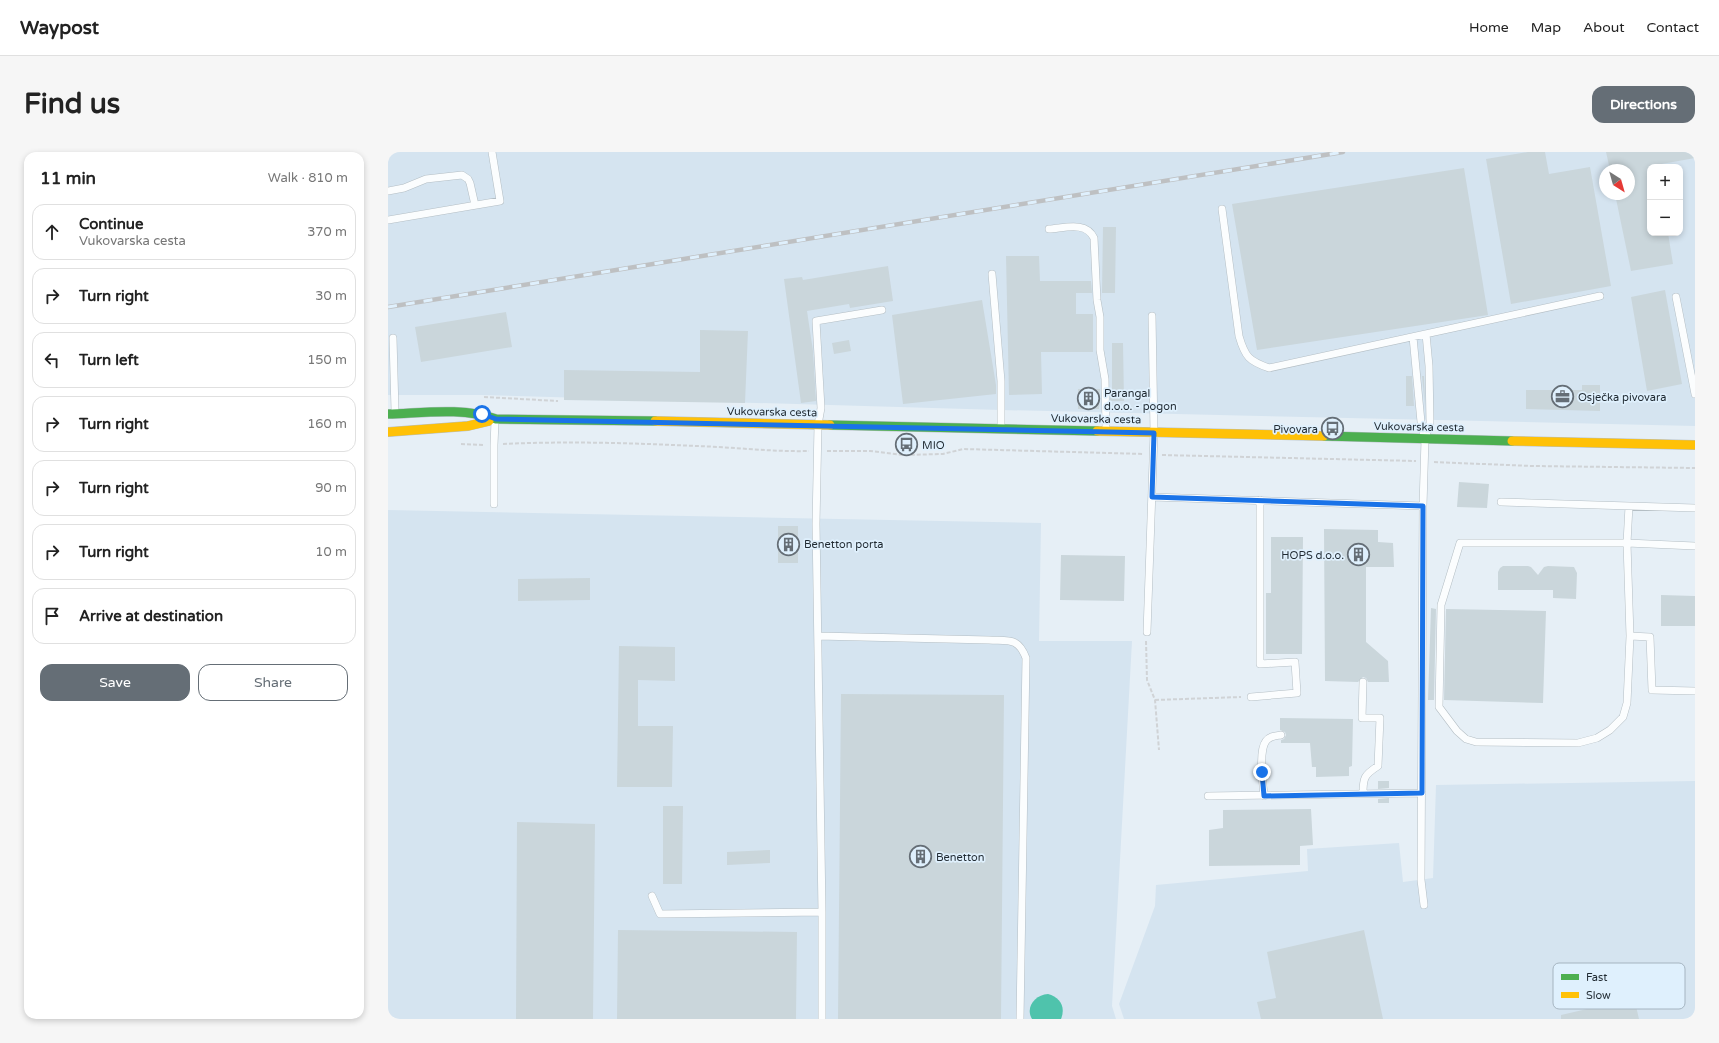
<!DOCTYPE html>
<html lang="en">
<head>
<meta charset="utf-8">
<style>
	body { margin:0; font-family:"Varela Round",sans-serif; background:#f6f6f6; color:#222 }
	.controls { position:absolute; right:12px; top:12px; display:grid; overflow:hidden; border-radius:8px; box-shadow:0 2px 6px #0003 }
	.controls button { width:36px; height:36px; display:grid; place-items:center; padding:0; border:0; border-bottom:1px solid #e0e0e0; background:#fff; color:#222; font:20px sans-serif }
	.compass { position:absolute; left:1211px; top:12px; width:36px; height:36px; border-radius:50%; background:#fff; box-shadow:0 2px 6px #0003; rotate:143deg }
	.stop { position:absolute; width:12px; height:12px; margin:-9px; border:3px solid #1a73e8; border-radius:50%; background:#fff }
	.stop.end { background:#1a73e8; border-color:#fff; box-shadow:0 1px 4px #0008 }
	.list { margin:0; padding:0; list-style:none }
	h2 { display:flex; justify-content:space-between; align-items:center; height:52px; margin:0; padding:0 16px; font-size:17px }
	h2 small { font-size:13px; font-weight:400; color:#767676 }
	.list li { display:grid; grid-template-columns:26px 1fr auto; gap:12px; align-items:center; box-sizing:border-box; height:56px; margin:0 8px 8px; padding:0 8px; border:1px solid #e0e0e0; border-radius:12px }
	.list b { display:block; font-size:15px; white-space:nowrap }
	.list p { margin:0; font-size:13px; white-space:nowrap; color:#767676 }
	.list em { font-size:13px; font-style:normal; color:#767676 }
	.actions { display:flex; gap:8px; padding:12px 16px }
	.actions a { flex:1; padding:9px 0; border:1px solid #656e76; border-radius:12px; text-align:center; font-size:14px; color:#656e76 }
	.actions .main { background:#656e76; color:#fff }
	.icon { flex:none; width:22px; height:22px; fill:none; stroke:currentColor; stroke-width:2; stroke-linecap:round; stroke-linejoin:round }
	.map { position:relative; flex:none; width:1307px; height:867px; overflow:hidden; border-radius:12px }
	header { display:flex; align-items:center; gap:24px; box-sizing:border-box; height:56px; padding:0 20px; background:#fff; border-bottom:1px solid #e0e0e0 }
	header strong { font-size:19px }
	nav { display:flex; gap:22px; margin-inline-start:auto; font-size:14px }
	.intro { display:flex; align-items:center; justify-content:space-between; box-sizing:border-box; height:96px; padding:0 24px }
	h1 { margin:0; font-size:28px }
	.button { padding:10px 18px; border-radius:12px; background:#656e76; color:#fff; font-size:14px; font-weight:700 }
	main { display:flex; gap:24px; padding:0 24px }
	aside { flex:1; background:#fff; border-radius:12px; box-shadow:0 2px 6px #0003 }
	.map>svg:first-child { display:block }
	.built { fill:#d5e4f0; fill-rule:evenodd }
	.water { fill:#4fc3ac }
	.building { fill:#cad6db }
	.lines { fill:none; stroke-linecap:round; stroke-linejoin:round }
	.lane-casing { stroke:#b4bec4; stroke-width:8 }
	.fast-casing { stroke:#b4bec4; stroke-width:10 }
	.slow-casing { stroke:#b4bec4; stroke-width:10 }
	.path { stroke:#d0d3d6; stroke-width:2; stroke-dasharray:4 2; stroke-linecap:butt }
	.lane { stroke:#fbfdfe; stroke-width:7 }
	.fast { stroke:#4caf50; stroke-width:9 }
	.slow { stroke:#ffc107; stroke-width:9 }
	.rail-casing { stroke:#bec0c2; stroke-width:4.5 }
	.rail { stroke:#dff0fd; stroke-width:3; stroke-dasharray:9; stroke-linecap:butt }
	.route { stroke:#1a73e8; stroke-width:5 }
	.labels { text-anchor:middle; dominant-baseline:central; stroke-width:3.5; stroke-linejoin:round; paint-order:stroke }
	.poi-label { font-size:11px; fill:#1f2931; stroke:#dff0fd; text-anchor:start }
	.street-label { font-size:11px; fill:#1f2931; stroke:#dff0fd }
	.key { fill:#dff0fd; stroke:#a5b4c0; stroke-width:1 }
	.key-label { font-size:11px; fill:#1f2931 }
</style>
</head>
<body>
<header>
<strong>Waypost</strong>
<nav><a>Home</a><a>Map</a><a>About</a><a>Contact</a></nav>
</header>
<div class="intro"><h1>Find us</h1><a class="button">Directions</a></div>
<main>
<aside>
<h2>11 min<small>Walk · 810 m</small></h2>
<ul class="list">
<li><svg class="icon" aria-label="ahead" viewBox="0 0 24 24"><path d="M12 20V5M6 11l6-6 6 6"/></svg><div><b>Continue</b><p>Vukovarska cesta</p></div><em>370 m</em></li>
<li><svg class="icon" aria-label="right" viewBox="0 0 24 24"><path d="M7 20v-9h11M14 6l5 5-5 5"/></svg><div><b>Turn right</b></div><em>30 m</em></li>
<li><svg class="icon" aria-label="left" viewBox="0 0 24 24"><path d="M17 20v-9H6M10 6l-5 5 5 5"/></svg><div><b>Turn left</b></div><em>150 m</em></li>
<li><svg class="icon" aria-label="right" viewBox="0 0 24 24"><path d="M7 20v-9h11M14 6l5 5-5 5"/></svg><div><b>Turn right</b></div><em>160 m</em></li>
<li><svg class="icon" aria-label="right" viewBox="0 0 24 24"><path d="M7 20v-9h11M14 6l5 5-5 5"/></svg><div><b>Turn right</b></div><em>90 m</em></li>
<li><svg class="icon" aria-label="right" viewBox="0 0 24 24"><path d="M7 20v-9h11M14 6l5 5-5 5"/></svg><div><b>Turn right</b></div><em>10 m</em></li>
<li><svg class="icon" aria-label="arrive" viewBox="0 0 24 24"><path d="M6 21V4h12l-3 4 3 4H6"/></svg><div><b>Arrive at destination</b></div></li>
</ul>
<div class="actions"><a class="main">Save</a><a>Share</a></div>
</aside>
<div class="map">
<svg width="1307" height="867" viewBox="0 0 1307 867">
	<rect width="100%" height="100%" fill="#e6eff6"/>
	<path class="built" d="M0 0H1307V274L613 258 93 243H0ZM1262 15H1292V81H1262ZM1217 18H1241V42H1217Z
		M0 358 653 371 651 489H744L724 854 728 867H0Z
		M1307 629V867H736L731 852 767 754 768 733 920 719 919 697 1011 691 1015 730 1045 726 1048 633Z"/>
	<path class="water" d="M660 842C672 845 678 855 673 867H644C637 855 647 843 660 842Z"/>
	<path class="building" d="M1140 0H1157L1161 22 1202 15 1223 134 1123 152 1098 7Z
		M1218 0H1307V6L1268 13 1269 15H1262V81H1280L1285 112 1243 119 1227 42H1241V18H1222Z
		M1076 16 1100 163 869 198 844 52Z
		M715 75H728L727 141H714Z
		M618 104H651L652 129H703L704 141H688V162H705V200H653L654 242 621 243Z
		M500 114 505 149 462 156 461 152 419 159 425 199 428 249 413 251 396 127 414 125 415 128Z
		M1277 138 1294 232 1259 239 1243 145Z
		M594 148 608 233V242L515 252 504 163Z
		M118 160 124 195 33 210 27 175Z
		M312 178 360 179 357 251 176 248V218L312 220Z
		M461 188 463 199 446 202 444 191Z
		M724 191H735L736 249H722V237H724Z
		M1018 224H1024L1026 254H1018Z
		M1034 224H1036L1037 254Z
		M1194 233H1212V259L1138 257V238H1194Z
		M690 237H712L711 257H690Z
		M1071 330 1101 332 1099 356 1069 355Z
		M390 374H410V411H390Z
		M936 377 990 378V390L1005 391 1006 415H978V490L1000 509 1001 530H980L978 526 975 525 970 530 937 529Z
		M883 385H915L914 502H878V441H883Z
		M673 403 737 404 736 449 672 448Z
		M1115 414H1140L1143 415 1150 423 1156 415 1160 414 1186 415 1189 421 1188 447 1165 446V438H1110V420L1112 416Z
		M202 426V448L130 449V427Z
		M1273 443 1307 444V474H1273Z
		M1043 456 1048 457 1046 548H1040Z
		M1058 457 1158 459 1155 551 1056 548Z
		M231 494 287 495V529L250 528V574H285L284 635H229Z
		M453 542 616 543 613 867H450Z
		M892 566 965 567 964 614 961 615V624L928 625V615H924L922 591H893V588L896 587 898 583 897 580 892 578Z
		M990 629H1001V636L990 637Z
		M1001 646V651H990V647Z
		M275 654H295L294 732H275Z
		M923 657 925 693 912 694V713L821 714V678L835 676V658Z
		M129 670 207 672 205 867H128Z
		M382 698V711L339 713V700Z
		M230 778 409 780 408 867H229Z
		M976 778 995 867H873L869 850 888 846 879 800Z
		M1238 811 1251 867H1173V863L1199 857 1191 821Z"/>
	<g class="lines">
		<defs>
			<path id="lane" d="M0 39 16 36 38 27 74 23 80 27 82 31 87 53
				M834 57 851 184C857 205 861 209 881 216L1212 144
				M0 68 112 49 104 0
				M661 77C677 76 698 69 706 86L709 148 712 165V198L717 227 718 277
				M604 122 613 229V275
				M1288 145 1307 242
				M1025 185 1033 270 1036 285
				M5 186 7 259
				M764 345 1035 354
				M1113 350 1307 356
				M106 352V293L107 269
				M1241 354 1239 391 1307 394
				M1072 391H1239L1242 484 1239 551 1235 565 1222 578 1209 586 1190 591 1088 590 1078 587 1069 579 1051 555 1053 453Z
				M759 480 766 281 764 164
				M430 484 601 488C621 489 630 485 638 506L632 867
				M1242 484 1262 485 1264 538 1307 539
				M863 545 909 541 907 510 872 512V348
				M975 642C975 626 976 623 990 614L992 566H974L975 530
				M820 644 1034 641
				M876 644C875 631 870 599 878 589 882 584 887 584 893 583
				M264 744 272 762 434 760
				M1036 753 1033 728 1035 354 1037 287 1042 271 1041 214 1038 182
				M434 867V760L428 372 430 273 433 256 428 169 494 158"/>
			<path id="fast" d="M0 262C35 261 74 255 108 267L267 269
				M442 273 709 279
				M936 284 1124 289"/>
			<path id="slow" d="M267 269 442 273
				M709 279 936 284
				M0 280 80 274 101 269
				M1124 289 1307 293"/>
		</defs>
		<use href="#lane" class="lane-casing"/>
		<use href="#fast" class="fast-casing"/>
		<use href="#slow" class="slow-casing"/>
		<path class="path" d="M96 245 170 249
			M73 292 97 293
			M115 292C179 289 244 291 308 294 345 295 383 300 421 299
			M439 299H482L515 303 555 302 575 297 756 302
			M774 303 1028 309
			M1046 310 1144 314 1307 316
			M758 489 759 528 767 548 771 598
			M767 548 853 545"/>
		<use href="#lane" class="lane"/>
		<use href="#fast" class="fast"/>
		<use href="#slow" class="slow"/>
		<defs>
			<path id="rail" d="M0 155 955 0"/>
		</defs>
		<use href="#rail" class="rail-casing"/>
		<use href="#rail" class="rail"/>
	</g>
	<g class="lines">
		<path class="route" d="M94 262 108 267 766 281 764 345 1035 354 1034 641 876 644 874 620"/>
	</g>
	<defs>
		<symbol id="office-ring" viewBox="-11 -11 22 22"><circle r="9.5" fill="#dff0fd" stroke="#656e76" stroke-width="1.5"/><path d="M-6-3h4V-5.5h4V-3h4V5H-6ZM-1-4.5V-3h2v-1.5ZM-6 0V1H6V0Z" fill="#656e76"/></symbol>
		<symbol id="building-ring" viewBox="-11 -11 22 22"><circle r="9.5" fill="#dff0fd" stroke="#656e76" stroke-width="1.5"/><path d="M-4-6H4V6H1V3H-1V6H-4ZM-2.5-4.3h1.7v1.8h-1.7ZM.8-4.3h1.7v1.8H.8ZM-2.5-1h1.7V.8h-1.7ZM.8-1h1.7V.8H.8Z" fill="#656e76"/></symbol>
		<symbol id="bus-ring" viewBox="-11 -11 22 22"><circle r="9.5" fill="#dff0fd" stroke="#656e76" stroke-width="1.5"/><path d="M-5-6H5V4H4V6H2V4H-2V6H-4V4H-5ZM-3.5-4V0h7V-4ZM-3.5 1.2v1.5H-2V1.2ZM2 1.2v1.5H3.5V1.2Z" fill="#656e76"/></symbol>
	</defs>
	<g fill-rule="evenodd">
		<use href="#office-ring" x="1162" y="232" width="25" height="25"/>
		<use href="#building-ring" x="688" y="234" width="25" height="25"/>
		<use href="#bus-ring" x="932" y="264" width="25" height="25"/>
		<use href="#bus-ring" x="506" y="280" width="25" height="25"/>
		<use href="#building-ring" x="388" y="380" width="25" height="25"/>
		<use href="#building-ring" x="958" y="390" width="25" height="25"/>
		<use href="#building-ring" x="520" y="692" width="25" height="25"/>
	</g>
	<g class="labels">
		<g class="poi-label">
			<text x="716" y="241">Parangal<tspan x="716" dy="13">d.o.o. - pogon</tspan></text>
			<text x="1190" y="245">Osječka pivovara</text>
			<text x="930" y="277" text-anchor="end">Pivovara</text>
			<text x="534" y="293">MIO</text>
			<text x="416" y="392">Benetton porta</text>
			<text x="956" y="403" text-anchor="end">HOPS d.o.o.</text>
			<text x="548" y="705">Benetton</text>
		</g>
		<g class="street-label">
			<text transform="translate(384 260) rotate(1)">Vukovarska cesta</text>
			<text transform="translate(708 267) rotate(1)">Vukovarska cesta</text>
			<text transform="translate(1031 275) rotate(1)">Vukovarska cesta</text>
		</g>
	</g>
	<rect x="1165" y="811" width="132" height="46" rx="6" class="key"/>
	<rect x="1173" y="822" width="18" height="6" fill="#4caf50"/>
	<rect x="1173" y="840" width="18" height="6" fill="#ffc107"/>
	<g class="key-label">
		<text x="1198" y="829">Fast</text>
		<text x="1198" y="847">Slow</text>
	</g>
</svg>
<div class="controls">
<button>+</button>
<button>−</button>
</div>
<svg class="compass" viewBox="-18 -18 36 36"><path d="M0-13l5 13h-10z" fill="#e53935"/><path d="M0 13l5-13h-10z" fill="#767676"/></svg>
<div class="stop" style="left:94px;top:262px"></div>
<div class="stop end" style="left:874px;top:620px"></div>
</div>
</main>
</body>
</html>
